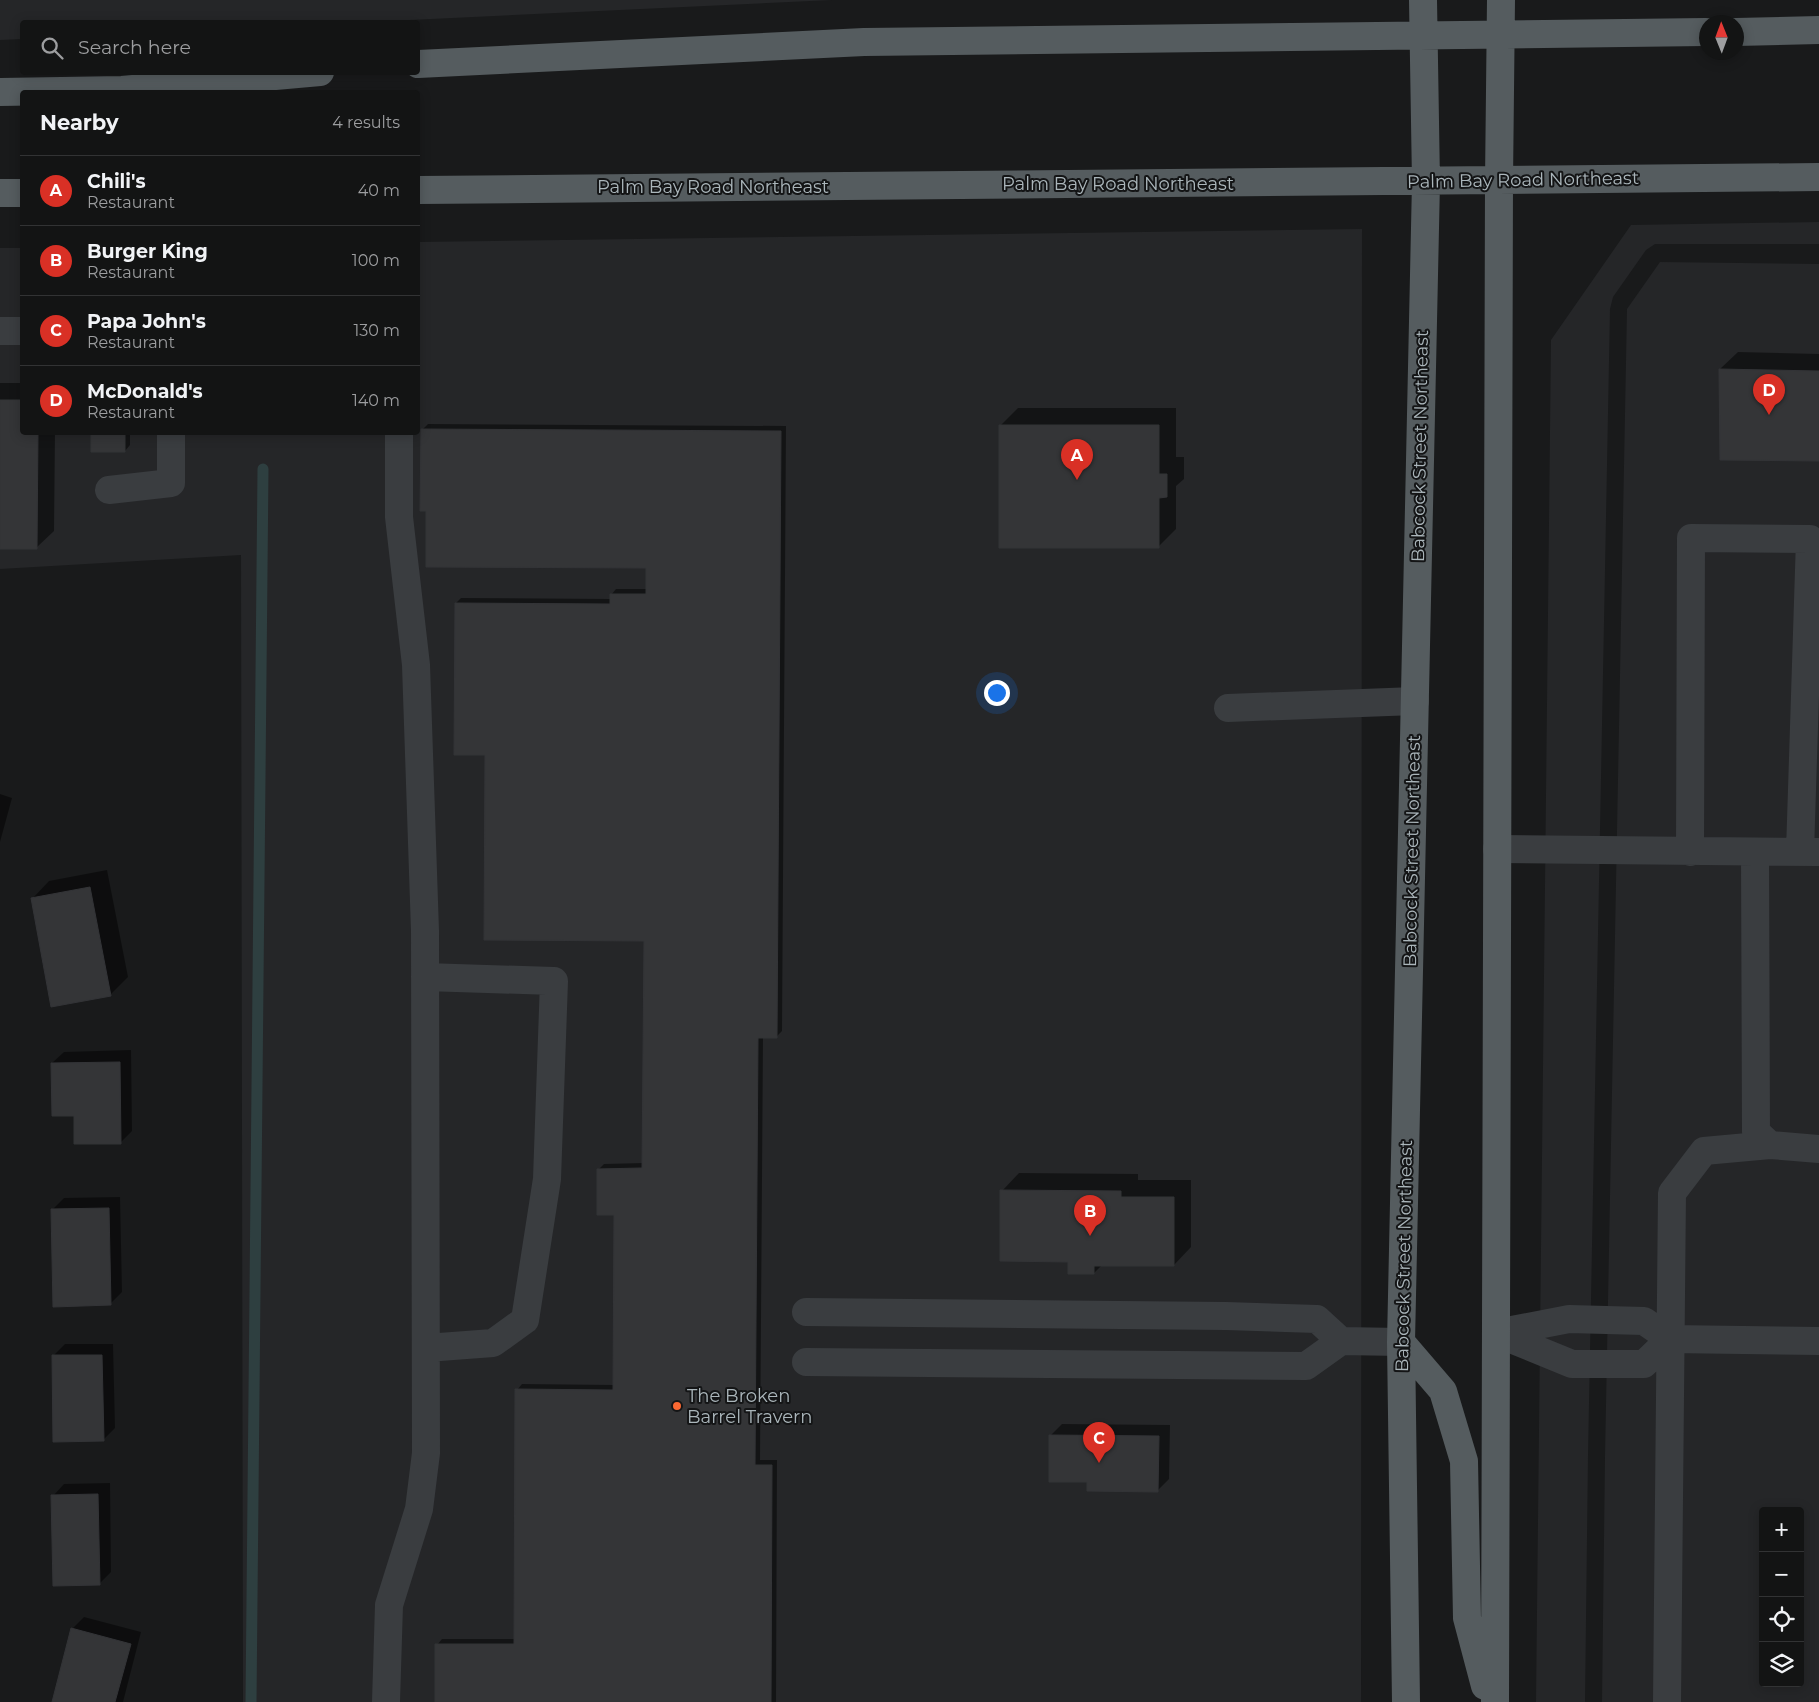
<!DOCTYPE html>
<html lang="en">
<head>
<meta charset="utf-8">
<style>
	body { margin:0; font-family:Montserrat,sans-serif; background:#1c1d1d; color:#f1f3f6 }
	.controls { position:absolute; right:15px; bottom:15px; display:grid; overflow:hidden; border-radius:5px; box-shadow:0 2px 12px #0003 }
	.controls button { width:45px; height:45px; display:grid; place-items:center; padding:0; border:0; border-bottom:1px solid #323334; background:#131414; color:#f1f3f6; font:25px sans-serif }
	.compass { position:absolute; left:1699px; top:15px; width:45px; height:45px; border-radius:50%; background:#131414; box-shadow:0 2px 12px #0003; rotate:359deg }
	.you { position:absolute; left:996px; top:692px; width:18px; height:18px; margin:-12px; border:4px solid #fff; border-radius:50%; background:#1a73e8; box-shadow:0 0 0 8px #1a73e833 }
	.badge { display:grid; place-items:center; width:32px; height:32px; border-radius:50%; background:#d93025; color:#fff; font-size:16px; font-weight:700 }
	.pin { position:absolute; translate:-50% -41px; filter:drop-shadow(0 1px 2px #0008) }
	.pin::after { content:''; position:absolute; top:26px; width:18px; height:15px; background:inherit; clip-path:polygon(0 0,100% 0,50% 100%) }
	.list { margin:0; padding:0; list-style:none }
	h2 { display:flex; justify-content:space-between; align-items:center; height:65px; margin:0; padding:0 20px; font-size:21px }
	h2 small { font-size:16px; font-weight:400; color:#9d9ea0 }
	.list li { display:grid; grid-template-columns:32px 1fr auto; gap:15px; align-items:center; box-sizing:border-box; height:70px; padding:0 20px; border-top:1px solid #323334 }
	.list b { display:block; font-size:19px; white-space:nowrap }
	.list p { margin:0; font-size:16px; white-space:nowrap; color:#9d9ea0 }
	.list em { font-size:16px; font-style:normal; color:#9d9ea0 }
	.icon { flex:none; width:28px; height:28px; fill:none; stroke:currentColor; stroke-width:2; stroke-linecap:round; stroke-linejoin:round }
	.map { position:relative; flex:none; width:1819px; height:1702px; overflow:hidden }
	.search { position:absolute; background:#131414; box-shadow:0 2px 12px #0003; left:20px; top:20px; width:400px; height:55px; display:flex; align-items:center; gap:12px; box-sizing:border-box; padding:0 18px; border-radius:5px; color:#9d9ea0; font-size:19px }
	.panel { position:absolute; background:#131414; box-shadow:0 2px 12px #0003; left:20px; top:90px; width:400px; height:345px; border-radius:5px }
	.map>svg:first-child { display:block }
	.built { fill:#252628; fill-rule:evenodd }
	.shadow { fill:#0007 }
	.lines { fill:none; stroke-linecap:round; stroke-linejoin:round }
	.stream { stroke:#2e3f40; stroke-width:11 }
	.building { fill:#343537; stroke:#333437 }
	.minor { stroke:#3a3d40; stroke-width:28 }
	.major { stroke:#555c5f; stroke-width:28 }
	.poi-dot { fill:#fa6832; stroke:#141516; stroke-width:2 }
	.labels { text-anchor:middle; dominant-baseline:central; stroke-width:4; stroke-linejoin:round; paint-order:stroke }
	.street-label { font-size:18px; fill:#abb6bb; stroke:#141516 }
	.poi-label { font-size:18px; fill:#abb6bb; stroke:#141516; text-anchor:start }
</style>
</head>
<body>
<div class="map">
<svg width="1819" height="1702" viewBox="0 0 1819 1702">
	<rect width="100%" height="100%" fill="#191a1b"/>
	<path class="built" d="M0 0H832L368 22H22V39L0 40Z
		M1819 222V244H1655L1646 250 1613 297 1610 309 1588 1456 1585 1702H1536L1551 340 1631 225Z
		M1362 229 1361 1702H243L241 555 0 569V248H22V432H418V242Z
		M1660 262 1819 264V1702H1602L1605 1457 1627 309ZM1763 1511H1800V1683H1763Z"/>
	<path class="shadow" d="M1738 352 1819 354V460L1720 369Z
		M0 383H22V432H55L54 531 36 548H0Z
		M1018 408H1176V457H1184V479L1176 486V529L1159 546 1001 425Z
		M428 424 786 426 782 1031 776 1037H763L760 1460H777L776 1702H436L437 1645 442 1639H515L517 1390 522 1384 615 1385V1214L599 1169 604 1164 644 1163 645 940 486 753 456 603 461 598 611 599V595L616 589H647V567L427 510 422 430Z
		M92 432H130V445L125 451Z
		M0 794 12 798 0 842Z
		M107 870 128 977 110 995 32 899 49 881Z
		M131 1050 132 1131 121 1142 75 1114 52 1063 64 1052Z
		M1019 1173 1138 1174V1180H1191V1247L1174 1265H1102L1094 1273 1069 1260 1002 1191Z
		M120 1197 122 1292 110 1304 52 1210 64 1198Z
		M65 1344H113L115 1428 103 1440 53 1356Z
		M1062 1424 1170 1425 1169 1479 1157 1491 1088 1481 1050 1436Z
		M110 1483 111 1572 99 1584 53 1496 64 1484Z
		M84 1617 141 1632 123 1702H53L72 1629Z"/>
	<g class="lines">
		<path class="stream" d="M251 1702 263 469"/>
	</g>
	<path class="building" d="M1719 369 1819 371V461L1720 460Z
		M0 400H22V432H38L37 549H0Z
		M999 425H1159V474H1167V497L1159 498V548H999Z
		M421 429 781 431 777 1038H758L755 1465H772L771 1702H435V1644H514L515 1389 613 1390 614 1215H597V1169L642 1168 644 941 484 940 485 755H454L455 603 610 604V594H646V568L426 567V511H420Z
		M91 432H125V452H91Z
		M90 887 111 996 51 1007 31 898Z
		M120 1062 121 1144H74V1116H52L51 1063Z
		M1000 1190 1121 1191V1197H1174V1266H1094V1274H1068V1262L1000 1261Z
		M109 1208 111 1305 53 1307 51 1209Z
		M52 1355H102L104 1441 53 1442Z
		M1049 1435 1159 1436 1158 1492 1087 1491V1482H1049Z
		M98 1494 100 1585 53 1586 51 1495Z
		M71 1628 131 1644 115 1702H52Z"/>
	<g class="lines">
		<path class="minor" d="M0 331H22
			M109 490 171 483V432
			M1228 708 1415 701
			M1497 849 1818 852
			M1690 852 1691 538 1810 539 1800 852
			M1755 852 1756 1132 1770 1145 1819 1149
			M425 977 554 981 547 1179 525 1320 493 1343 426 1348
			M806 1312 1226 1316 1317 1319 1341 1341
			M1496 1333 1569 1319 1644 1321 1670 1339 1819 1341
			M1496 1333 1572 1364H1644L1670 1339
			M806 1362 1306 1366 1341 1341 1401 1342
			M386 1702 389 1605 419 1509 426 1453 425 931 416 665 399 517V432
			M1667 1702 1672 1193 1704 1151 1770 1145"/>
		<path class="major" d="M1736 32 1819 30
			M418 64 864 42 1706 32
			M0 92 122 90 320 72
			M418 190 1819 177
			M0 193H22
			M1401 1342 1443 1391 1464 1461 1467 1618 1485 1686
			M1406 1702 1401 1342 1426 182 1423 0
			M1495 1702 1499 181 1501 0"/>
	</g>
	<circle class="poi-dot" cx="677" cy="1406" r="5"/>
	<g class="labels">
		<g class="street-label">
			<text transform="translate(1523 180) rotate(-1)">Palm Bay Road Northeast</text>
			<text x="1118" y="184">Palm Bay Road Northeast</text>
			<text x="713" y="187">Palm Bay Road Northeast</text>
			<text transform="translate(1420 446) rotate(-89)">Babcock Street Northeast</text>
			<text transform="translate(1412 851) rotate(-89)">Babcock Street Northeast</text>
			<text transform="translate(1404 1256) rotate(-89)">Babcock Street Northeast</text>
		</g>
		<g class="poi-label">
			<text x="687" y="1396">The Broken<tspan x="687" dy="21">Barrel Travern</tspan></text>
		</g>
	</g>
</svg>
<div class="controls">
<button>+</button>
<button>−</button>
<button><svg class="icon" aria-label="locate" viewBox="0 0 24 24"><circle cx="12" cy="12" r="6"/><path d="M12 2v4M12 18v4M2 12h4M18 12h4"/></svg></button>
<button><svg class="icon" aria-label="layers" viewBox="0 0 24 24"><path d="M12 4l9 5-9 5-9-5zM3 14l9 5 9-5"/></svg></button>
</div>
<svg class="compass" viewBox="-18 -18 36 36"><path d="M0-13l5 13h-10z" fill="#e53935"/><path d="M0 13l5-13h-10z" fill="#9d9ea0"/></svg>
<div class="you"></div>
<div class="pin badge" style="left:1077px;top:480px">A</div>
<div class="pin badge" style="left:1090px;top:1236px">B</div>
<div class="pin badge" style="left:1099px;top:1463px">C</div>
<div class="pin badge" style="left:1769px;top:415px">D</div>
<div class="search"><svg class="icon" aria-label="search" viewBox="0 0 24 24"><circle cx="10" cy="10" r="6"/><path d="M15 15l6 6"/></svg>Search here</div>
<section class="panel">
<h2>Nearby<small>4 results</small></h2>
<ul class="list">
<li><span class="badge">A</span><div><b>Chili's</b><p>Restaurant</p></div><em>40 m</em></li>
<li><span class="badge">B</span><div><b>Burger King</b><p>Restaurant</p></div><em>100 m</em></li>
<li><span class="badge">C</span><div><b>Papa John's</b><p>Restaurant</p></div><em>130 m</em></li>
<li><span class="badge">D</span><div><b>McDonald's</b><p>Restaurant</p></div><em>140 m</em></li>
</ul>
</section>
</div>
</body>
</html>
